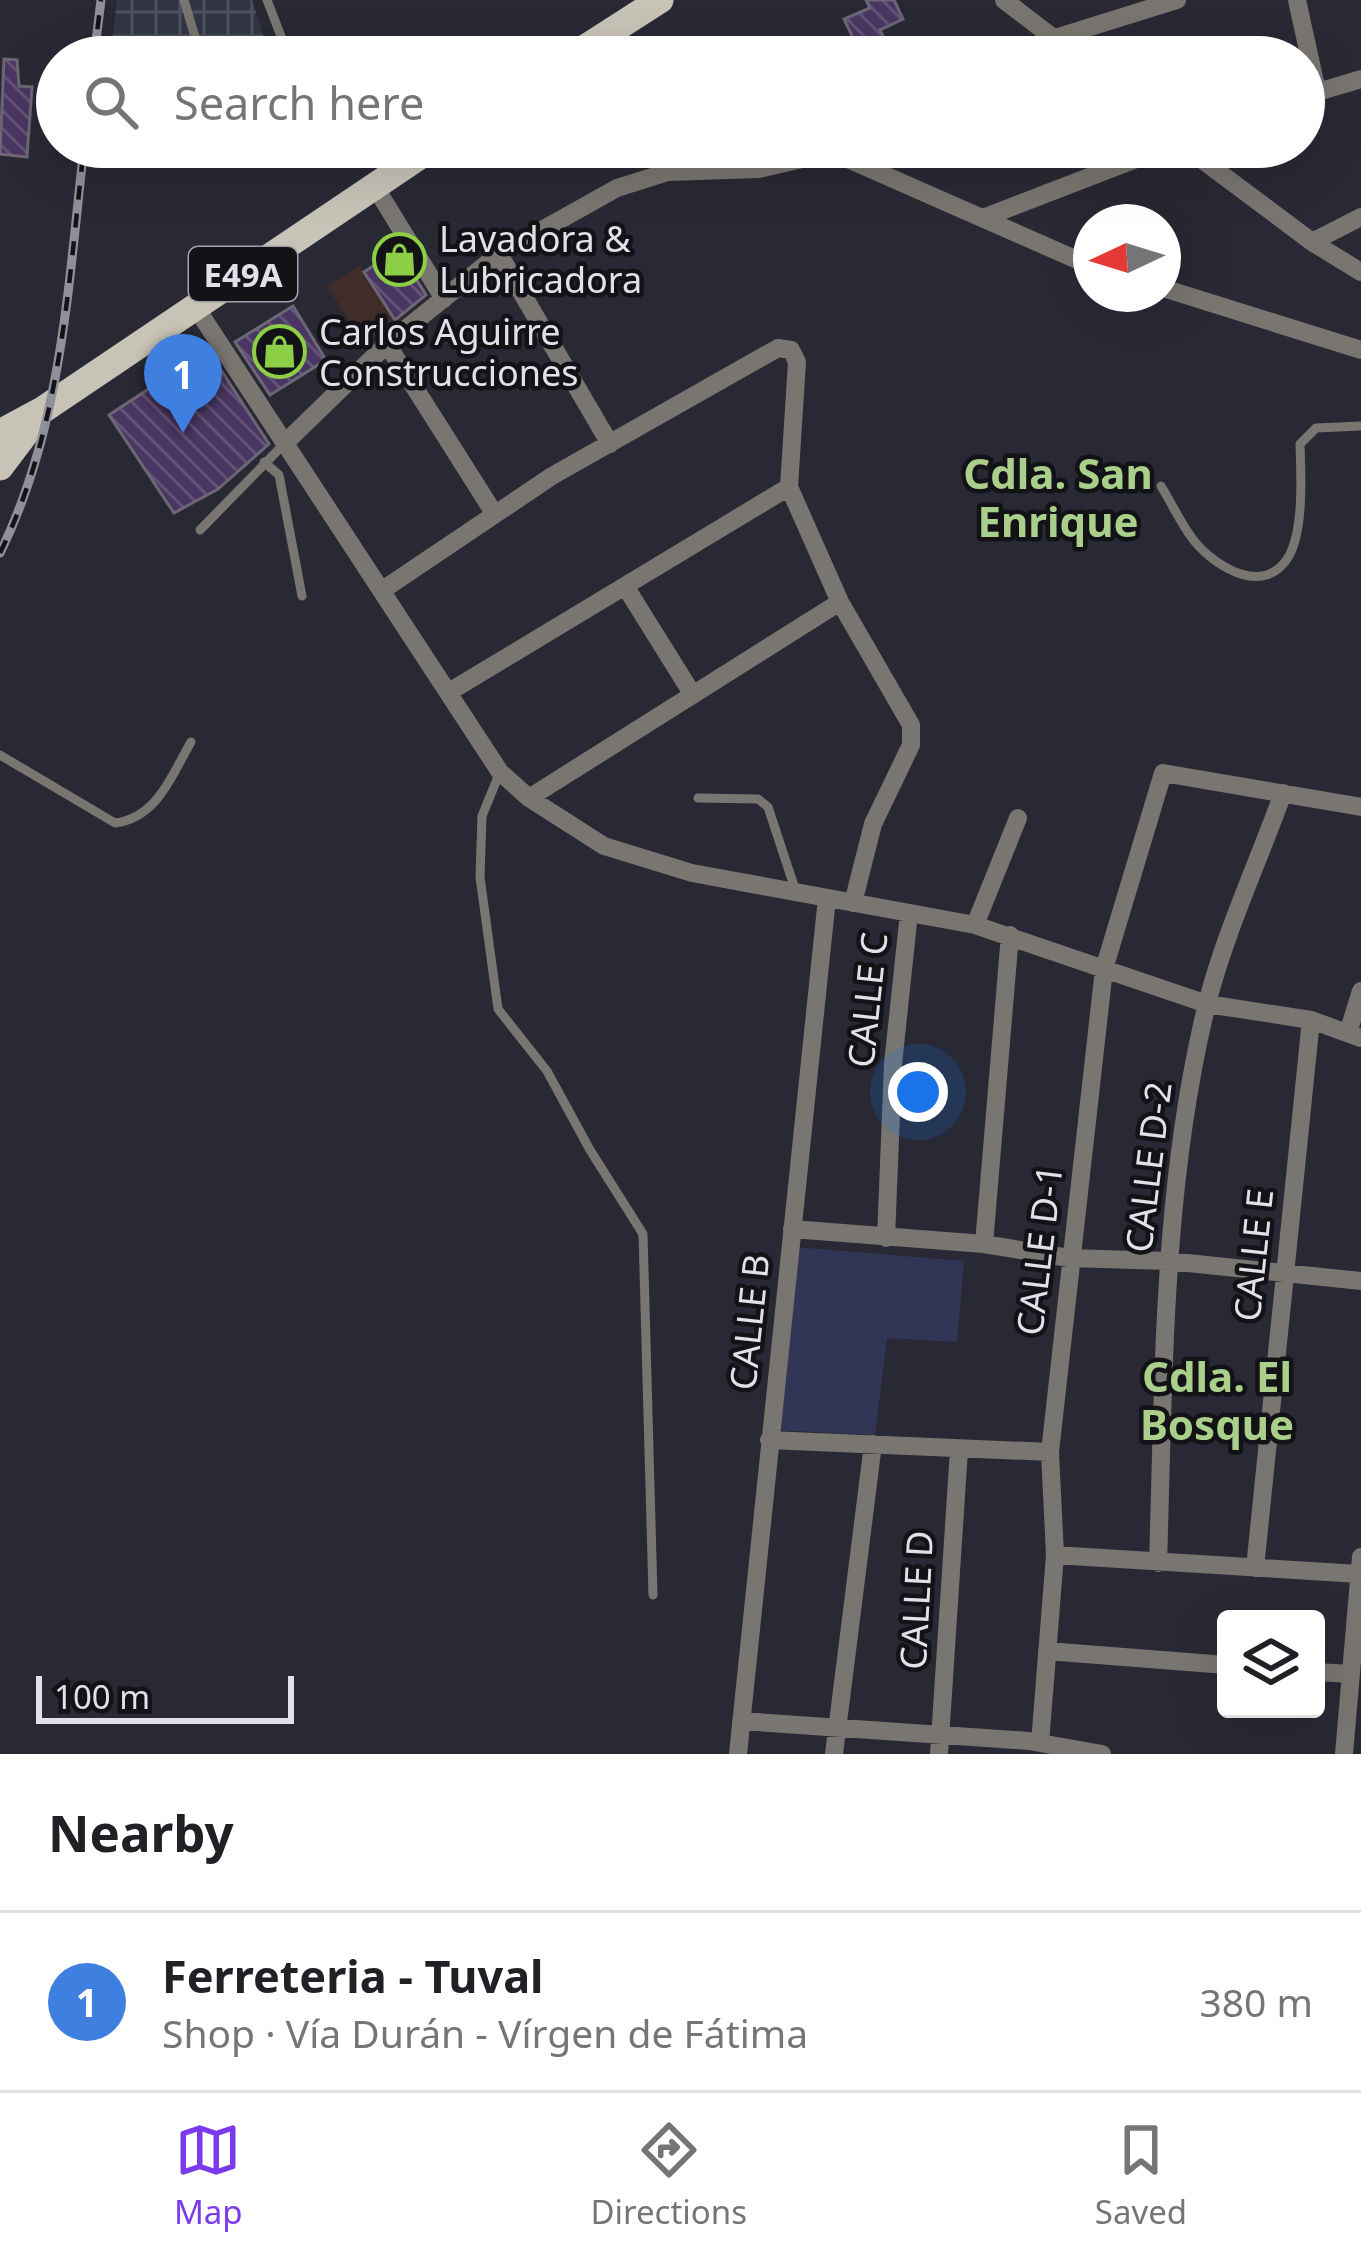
<!DOCTYPE html>
<html lang="en">
<head>
<meta charset="utf-8">
<style>
	body { margin:0; font-family:"Noto Sans",sans-serif; background:#f6f6f6; color:#202124 }
	.controls { position:absolute; right:36px; bottom:36px; display:grid; overflow:hidden; border-radius:12px; box-shadow:0 12px 48px #0002 }
	.controls button { width:108px; height:108px; display:grid; place-items:center; padding:0; border:0; border-bottom:3px solid #e0e0e0; background:#fff; color:#202124; font:60px sans-serif }
	.compass { position:absolute; left:1073px; top:204px; width:108px; height:108px; border-radius:50%; background:#fff; box-shadow:0 12px 48px #0002; rotate:266deg }
	.scale { position:absolute; left:36px; bottom:30px; width:258px; box-sizing:border-box; padding-left:12px; border:6px solid #e0e1e9; border-top:0; font-size:33px; line-height:42px; white-space:nowrap; color:#e0e1e9; -webkit-text-stroke:9px #121217; paint-order:stroke }
	.you { position:absolute; left:918px; top:1092px; width:42px; height:42px; margin:-30px; border:9px solid #fff; border-radius:50%; background:#1a73e8; box-shadow:0 0 0 18px #1a73e833 }
	.badge { display:grid; place-items:center; width:78px; height:78px; border-radius:50%; background:#7c3aed; color:#fff; font-size:39px; font-weight:700 }
	.pin { position:absolute; translate:-50% -99px; filter:drop-shadow(0 3px 6px #0008) }
	.pin::after { content:''; position:absolute; top:63px; width:42px; height:36px; background:inherit; clip-path:polygon(0 0,100% 0,50% 100%) }
	.list { margin:0; padding:0; list-style:none }
	h2 { display:flex; justify-content:space-between; align-items:center; height:156px; margin:0; padding:0 48px; font-size:51px }
	h2 small { font-size:39px; font-weight:400; color:#757577 }
	.list li { display:grid; grid-template-columns:78px 1fr auto; gap:36px; align-items:center; box-sizing:border-box; height:180px; padding:0 48px; border-top:3px solid #e0e0e0 }
	.list b { display:block; font-size:45px; white-space:nowrap }
	.list p { margin:0; font-size:39px; white-space:nowrap; color:#757577 }
	.list em { font-size:39px; font-style:normal; color:#757577 }
	.icon { flex:none; width:66px; height:66px; fill:none; stroke:currentColor; stroke-width:2; stroke-linecap:round; stroke-linejoin:round }
	.map { position:relative; flex:none; width:1361px; height:1754px; overflow:hidden }
	.search { position:absolute; background:#fff; box-shadow:0 12px 48px #0002; left:36px; right:36px; top:36px; height:132px; display:flex; align-items:center; gap:30px; box-sizing:border-box; padding:0 42px; border-radius:66px; color:#757577; font-size:45px }
	.sheet { height:336px; background:#fff }
	nav { display:flex; justify-content:space-around; align-items:center; box-sizing:border-box; height:168px; border-top:3px solid #e0e0e0; background:#fff; font-size:33px; color:#757577 }
	nav a { display:grid; justify-items:center; gap:6px }
	nav .on { color:#7c3aed }
	.map>svg:first-child { display:block }
	.commercial { fill:#402c29 }
	.industrial { fill:url(#industrial-grid) }
	.park { fill:#323656 }
	.building { fill:url(#building-back-hatch); stroke:#6c6774; stroke-width:3 }
	.lines { fill:none; stroke-linecap:round; stroke-linejoin:round }
	.lane { stroke:#797671; stroke-width:9 }
	.street { stroke:#797671; stroke-width:18 }
	.primary { stroke:#c8c3b7; stroke-width:27 }
	.rail-casing { stroke:#8f9099; stroke-width:9 }
	.rail { stroke:#121217; stroke-width:4.5; stroke-dasharray:14; stroke-linecap:butt }
	.labels { text-anchor:middle; dominant-baseline:central; stroke-width:9; stroke-linejoin:round; paint-order:stroke }
	.shield { fill:#121217; stroke:#a2a3aa; stroke-width:3 }
	.shield-label { font-size:33px; font-weight:bold; fill:#e0e1e9 }
	.poi-label { font-size:36px; fill:#e0e1e9; stroke:#121217; text-anchor:start }
	.street-label { font-size:36px; fill:#e0e1e9; stroke:#121217 }
	.quarter-label { font-size:42px; font-weight:bold; fill:#aacf8b; stroke:#121217 }
</style>
</head>
<body>
<div class="map">
<svg width="1361" height="1754" viewBox="0 0 1361 1754">
	<defs>
		<pattern id="industrial-grid" width="8" height="8" patternUnits="userSpaceOnUse" patternTransform="scale(3)"><rect width="8" height="8" fill="#323545"/><path d="M0 4h8M4 0v8" fill="none" stroke="#4f5260"/></pattern>
		<pattern id="building-back-hatch" width="6" height="6" patternUnits="userSpaceOnUse" patternTransform="scale(3)"><rect width="6" height="6" fill="#4a3662"/><path d="M-1 5l2 2M0 0l6 6M5-1l2 2" fill="none" stroke="#645378"/></pattern>
	</defs>
	<rect width="100%" height="100%" fill="#282934"/>
	<path class="commercial" d="M360 265 396 322 363 343 327 286Z"/>
	<path class="industrial" d="M117 0H252L270 57H110Z"/>
	<path class="park" d="M794 1247 964 1261 957 1342 887 1338 875 1435 775 1430Z"/>
	<path class="building" d="M866 0H894L903 19 880 30 891 53 881 57H862L844 19 870 8Z
		M710 42 719 57H681Z
		M4 59 17 60 19 86 32 87 27 157 0 154Z
		M398 250 426 295 395 320 364 272Z
		M293 306 326 360 270 395 235 342Z
		M208 350 269 444 218 489 174 513 109 415Z"/>
	<g class="lines">
		<path class="lane" d="M184 0 201 57
			M267 0 289 57
			M264 462 279 475 302 596
			M1161 486C1172 504 1182 526 1195 542 1217 568 1265 597 1289 556 1304 528 1301 475 1300 444L1316 428 1361 426
			M200 530 286 442
			M0 755 115 823C158 817 171 776 191 742
			M500 772 482 816 480 877 498 1009 547 1071 590 1150 643 1234 653 1595
			M698 798 758 799 768 807 796 892"/>
		<path class="street" d="M1004 0 1078 57
			M1297 0 1317 91
			M1020 57 1055 38 1177 0
			M1304 96 1361 79
			M1185 147 1312 242 1361 272
			M374 185 444 299
			M983 218 1167 147
			M1312 242 1361 217
			M499 254 610 444
			M1163 288 1361 350
			M195 306 500 772 529 798 604 846 692 873 975 925 1207 1004 1311 1020 1361 1038
			M387 344 494 513
			M286 442 387 344 499 254 617 188 668 172 759 169 832 152 1091 266
			M625 586 693 695
			M384 589 552 476 778 348 791 350 797 362 789 487 840 602 911 725V745L873 824 853 903
			M449 692 789 487
			M529 798 840 602
			M975 925 1018 818
			M1348 1033 1361 991
			M792 1229 984 1244 1069 1258 1168 1261 1361 1281
			M886 1238 893 1064 909 913
			M984 1244 1010 935
			M769 1440 1050 1452
			M1055 1555 1359 1574
			M1158 1563C1164 1377 1162 1190 1206 1008 1222 940 1259 860 1283 793
			M1255 1568 1311 1020
			M1047 1651 1226 1665
			M1316 1672 1351 1674
			M741 1721 1029 1741 1102 1754
			M1040 1743 1055 1555 1050 1452 1104 969 1163 773 1361 807
			M738 1754 827 898
			M834 1754 873 1444
			M939 1754 959 1450
			M1344 1754 1361 1557"/>
		<path class="primary" d="M571 57 660 0
			M0 433 44 409 433 147
			M0 467 37 418"/>
		<defs>
			<path id="rail" d="M94 57 101 0
				M0 553C62 426 68 286 84 147"/>
		</defs>
		<use href="#rail" class="rail-casing"/>
		<use href="#rail" class="rail"/>
	</g>
	<defs>
		<symbol id="shop-ring" viewBox="-11 -11 22 22"><circle r="9.5" fill="#121217" stroke="#8cce45" stroke-width="1.5"/><path d="M-5-2.5h2.3a2.7 3.5 0 0 1 5.4 0H5L5.5 6h-11ZM-1.5-2.5h3a1.5 2.3 0 0 0-3 0Z" fill="#8cce45"/></symbol>
	</defs>
	<g fill-rule="evenodd">
		<use href="#shop-ring" x="370" y="230" width="59" height="59"/>
		<use href="#shop-ring" x="250" y="322" width="59" height="59"/>
	</g>
	<g class="labels">
		<rect class="shield" x="189" y="247" width="108" height="54" rx="9"/>
		<g class="shield-label">
			<text x="243" y="274">E49A</text>
		</g>
		<g class="poi-label">
			<text x="439" y="238">Lavadora &amp;<tspan x="439" dy="41">Lubricadora</tspan></text>
			<text x="319" y="331">Carlos Aguirre<tspan x="319" dy="41">Construcciones</tspan></text>
		</g>
		<g class="street-label">
			<text transform="translate(867 1000) rotate(-84)">CALLE C</text>
			<text transform="translate(1148 1167) rotate(-83)">CALLE D-2</text>
			<text transform="translate(1039 1250) rotate(-83)">CALLE D-1</text>
			<text transform="translate(1253 1255) rotate(-84)">CALLE E</text>
			<text transform="translate(749 1322) rotate(-84)">CALLE B</text>
			<text transform="translate(916 1600) rotate(-87)">CALLE D</text>
		</g>
		<g class="quarter-label">
			<text x="1058" y="472">Cdla. San<tspan x="1058" dy="48">Enrique</tspan></text>
			<text x="1217" y="1375">Cdla. El<tspan x="1217" dy="48">Bosque</tspan></text>
		</g>
	</g>
</svg>
<div class="controls">
<button><svg class="icon" aria-label="layers" viewBox="0 0 24 24"><path d="M12 4l9 5-9 5-9-5zM3 14l9 5 9-5"/></svg></button>
</div>
<svg class="compass" viewBox="-18 -18 36 36"><path d="M0-13l5 13h-10z" fill="#e53935"/><path d="M0 13l5-13h-10z" fill="#757577"/></svg>
<div class="scale">100 m</div>
<div class="you"></div>
<div class="pin badge" style="left:183px;top:433px;background:#3f7fe0">1</div>
<div class="search"><svg class="icon" aria-label="search" viewBox="0 0 24 24"><circle cx="10" cy="10" r="6"/><path d="M15 15l6 6"/></svg>Search here</div>
</div>
<section class="sheet">
<h2>Nearby<small></small></h2>
<ul class="list">
<li><span class="badge" style="background:#3f7fe0">1</span><div><b>Ferreteria - Tuval</b><p>Shop · Vía Durán - Vírgen de Fátima</p></div><em>380 m</em></li>
</ul>
</section>
<nav>
<a class="on"><svg class="icon" aria-label="map" viewBox="0 0 24 24"><path d="M3 6l6-2 6 2 6-2v14l-6 2-6-2-6 2zM9 4v14M15 6v14"/></svg>Map</a>
<a><svg class="icon" aria-label="directions" viewBox="0 0 24 24"><path d="M12 3l9 9-9 9-9-9zM9 14v-3h6M13 9l2 2-2 2"/></svg>Directions</a>
<a><svg class="icon" aria-label="saved" viewBox="0 0 24 24"><path d="M7 4h10v16l-5-4-5 4z"/></svg>Saved</a>
</nav>
</body>
</html>
